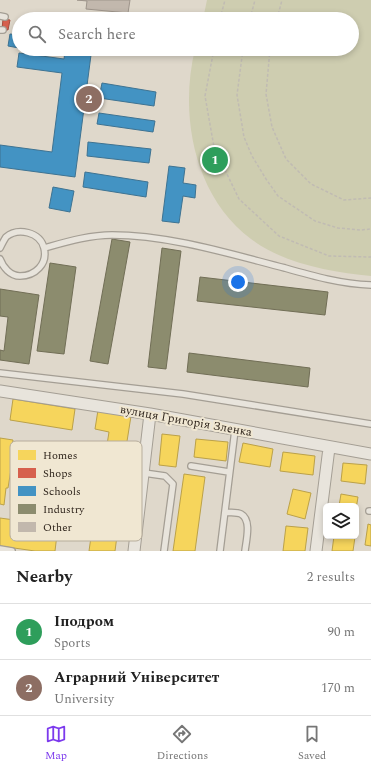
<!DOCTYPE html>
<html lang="en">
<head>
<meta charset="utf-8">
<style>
	body { margin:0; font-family:Spectral,serif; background:#f6f6f6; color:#222 }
	.controls { position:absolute; right:12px; bottom:12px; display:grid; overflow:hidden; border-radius:6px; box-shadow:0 2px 6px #0003 }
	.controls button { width:36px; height:36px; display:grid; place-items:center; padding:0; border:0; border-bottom:1px solid #e0e0e0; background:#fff; color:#222; font:20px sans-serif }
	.you { position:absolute; left:238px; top:282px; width:14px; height:14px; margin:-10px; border:3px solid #fff; border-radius:50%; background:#1a73e8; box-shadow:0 0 0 6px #1a73e833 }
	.badge { display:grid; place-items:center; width:26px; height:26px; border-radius:50%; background:#7c3aed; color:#fff; font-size:13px; font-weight:700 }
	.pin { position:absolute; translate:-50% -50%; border:2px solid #fff; box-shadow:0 1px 4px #0006 }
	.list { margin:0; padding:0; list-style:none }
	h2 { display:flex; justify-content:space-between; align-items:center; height:52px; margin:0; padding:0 16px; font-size:17px }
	h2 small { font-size:13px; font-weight:400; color:#767676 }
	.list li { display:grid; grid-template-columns:26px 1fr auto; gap:12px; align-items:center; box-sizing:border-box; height:56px; padding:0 16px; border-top:1px solid #e0e0e0 }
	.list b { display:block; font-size:15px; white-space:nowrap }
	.list p { margin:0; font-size:13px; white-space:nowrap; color:#767676 }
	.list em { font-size:13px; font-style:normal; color:#767676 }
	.icon { flex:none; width:22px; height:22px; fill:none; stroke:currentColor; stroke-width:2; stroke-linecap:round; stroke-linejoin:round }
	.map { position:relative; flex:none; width:371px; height:551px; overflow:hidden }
	.search { position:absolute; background:#fff; box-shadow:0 2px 6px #0003; left:12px; right:12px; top:12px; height:44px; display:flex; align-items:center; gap:10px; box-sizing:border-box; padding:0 14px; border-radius:22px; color:#767676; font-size:15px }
	.sheet { height:164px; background:#fff }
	nav { display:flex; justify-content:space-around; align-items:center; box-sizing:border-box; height:56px; border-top:1px solid #e0e0e0; background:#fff; font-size:11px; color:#767676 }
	nav a { display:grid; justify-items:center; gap:2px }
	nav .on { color:#7c3aed }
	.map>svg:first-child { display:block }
	.green { fill:#cecdb0 }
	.homes { fill:#f6d55c; stroke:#bba149 }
	.shops { fill:#d6604d; stroke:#a44f3f }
	.schools { fill:#4393c3; stroke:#3e7392 }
	.industry { fill:#8c8c6e; stroke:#716e56 }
	.building { fill:#c2b8ad; stroke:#9e958b }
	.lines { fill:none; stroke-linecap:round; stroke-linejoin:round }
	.lane-casing { stroke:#a49e94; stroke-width:8 }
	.street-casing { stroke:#a49e94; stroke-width:13 }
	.path { stroke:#c0bbb3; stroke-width:1.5; stroke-dasharray:3 2; stroke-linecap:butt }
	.lane { stroke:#e8e4dc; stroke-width:5.5 }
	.street { stroke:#e8e4dc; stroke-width:11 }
	.labels { text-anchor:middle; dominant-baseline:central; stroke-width:4; stroke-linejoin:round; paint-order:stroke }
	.street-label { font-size:12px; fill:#31271e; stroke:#f0e7d2 }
	.key { fill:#f0e7d2; stroke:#b7ad9c; stroke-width:1 }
	.key-label { font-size:11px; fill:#31271e }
</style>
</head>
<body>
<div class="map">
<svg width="371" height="551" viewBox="0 0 371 551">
	<rect width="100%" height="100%" fill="#dfd8cb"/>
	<path class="green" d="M207 0H371V276C331 272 284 264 251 239 194 196 179 115 195 49H352V19H203Z"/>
	<path class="homes" d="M13 399 75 409 72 430 10 420Z
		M98 410 131 416 122 473 103 470 109 432 95 429Z
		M162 434 180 436 176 467 159 465Z
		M0 438 13 440 11 457H13L8 488H6L4 505 0 504Z
		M196 439 228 442 226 461 194 457Z
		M243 443 273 449 270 467 239 462Z
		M283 452 315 456 313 475 280 471Z
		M343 463 367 465 365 484 341 481Z
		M184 474 205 477 195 551H173Z
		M293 489 311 493 305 519 287 514Z
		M341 494 358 497 356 509V506H339Z
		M97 495 122 498 115 551H89Z
		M0 518 58 526 55 551H35L0 546Z
		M368 524 371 525V546L365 545Z
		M286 526 308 528 305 551H283Z
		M334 536 355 537 353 551H332Z"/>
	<path class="shops" d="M3 19 10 20 8 30 2 29Z"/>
	<path class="schools" d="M10 34 19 35V48L8 46Z
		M65 51 91 55 75 177 0 167V145L52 152 62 73 17 67 19 53 64 59Z
		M102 83 156 92 154 106 99 98Z
		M99 113 155 121 153 132 97 124Z
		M88 142 151 149 149 163 87 156Z
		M169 166 185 168 183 183 196 185 195 198 183 196 179 223 162 221Z
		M85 172 148 182 146 197 83 187Z
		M53 187 74 191 70 212 49 208Z"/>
	<path class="industry" d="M112 239 130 242 108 364 90 361Z
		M162 248 181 251 166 369 148 367Z
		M50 263 76 267 64 354 37 351Z
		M200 277 328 292 325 315 197 301Z
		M0 289 39 295 29 364 0 360V350L4 351 8 317 0 316Z
		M189 353 310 368 308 387 187 372Z"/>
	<path class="building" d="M77 0H130L128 13 86 9 87 1Z"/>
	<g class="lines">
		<defs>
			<path id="lane" d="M0 16 5 17
				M0 30H3
				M0 248C2 244 4 240 6 237 18 227 40 232 44 248 48 264 35 276 20 276 10 276 3 267 0 259
				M44 248C66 242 89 235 112 235 169 235 230 254 285 268 313 276 341 284 371 285
				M0 373 183 394 371 424
				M191 466 229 472
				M144 473 165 476 173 484 164 551
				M369 511H371
				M225 512C229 513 237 512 241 514 252 520 246 541 245 551
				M0 549 12 551
				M220 551 235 430"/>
			<path id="street" d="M0 391 150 414 371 454
				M134 551 150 414
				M316 551 329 448"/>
		</defs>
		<use href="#lane" class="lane-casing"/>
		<use href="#street" class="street-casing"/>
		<path class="path" d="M220 19 225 0
			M250 19 255 0
			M277 19 282 0
			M214 49 205 96 214 147 239 199 279 236 329 256 371 257
			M243 49 237 95 244 137 252 156 266 179 278 196 315 221 338 228 361 230 371 229
			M270 49 266 94 272 127 286 159 311 184 344 200 371 198"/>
		<use href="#lane" class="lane"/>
		<use href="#street" class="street"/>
	</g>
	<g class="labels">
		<g class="street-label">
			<text transform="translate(186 421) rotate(10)">вулиця Григорія Зленка</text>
		</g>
	</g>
	<rect x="10" y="441" width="132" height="100" rx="6" class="key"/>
	<rect x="18" y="450" width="18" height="10" fill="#f6d55c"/>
	<rect x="18" y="468" width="18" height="10" fill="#d6604d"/>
	<rect x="18" y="486" width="18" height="10" fill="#4393c3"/>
	<rect x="18" y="504" width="18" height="10" fill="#8c8c6e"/>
	<rect x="18" y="522" width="18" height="10" fill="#c2b8ad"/>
	<g class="key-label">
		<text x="43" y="459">Homes</text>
		<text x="43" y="477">Shops</text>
		<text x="43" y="495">Schools</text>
		<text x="43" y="513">Industry</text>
		<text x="43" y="531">Other</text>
	</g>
</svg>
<div class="controls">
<button><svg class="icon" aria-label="layers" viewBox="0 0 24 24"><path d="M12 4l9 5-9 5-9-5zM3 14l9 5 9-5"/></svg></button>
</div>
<div class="you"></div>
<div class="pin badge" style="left:215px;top:160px;background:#2e9e5b">1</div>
<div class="pin badge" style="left:89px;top:99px;background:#8d6e63">2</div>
<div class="search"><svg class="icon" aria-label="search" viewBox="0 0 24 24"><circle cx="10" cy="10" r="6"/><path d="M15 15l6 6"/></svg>Search here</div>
</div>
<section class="sheet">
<h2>Nearby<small>2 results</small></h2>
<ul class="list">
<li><span class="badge" style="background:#2e9e5b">1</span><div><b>Іподром</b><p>Sports</p></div><em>90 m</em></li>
<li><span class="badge" style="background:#8d6e63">2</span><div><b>Аграрний Університет</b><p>University</p></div><em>170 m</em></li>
</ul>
</section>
<nav>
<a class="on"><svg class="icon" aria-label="map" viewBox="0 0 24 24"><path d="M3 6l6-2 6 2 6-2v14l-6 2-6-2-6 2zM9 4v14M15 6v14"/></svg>Map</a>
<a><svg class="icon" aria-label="directions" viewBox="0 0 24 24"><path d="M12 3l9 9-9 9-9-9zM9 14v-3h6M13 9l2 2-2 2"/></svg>Directions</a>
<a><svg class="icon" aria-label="saved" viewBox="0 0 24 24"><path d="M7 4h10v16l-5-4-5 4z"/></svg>Saved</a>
</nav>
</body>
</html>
